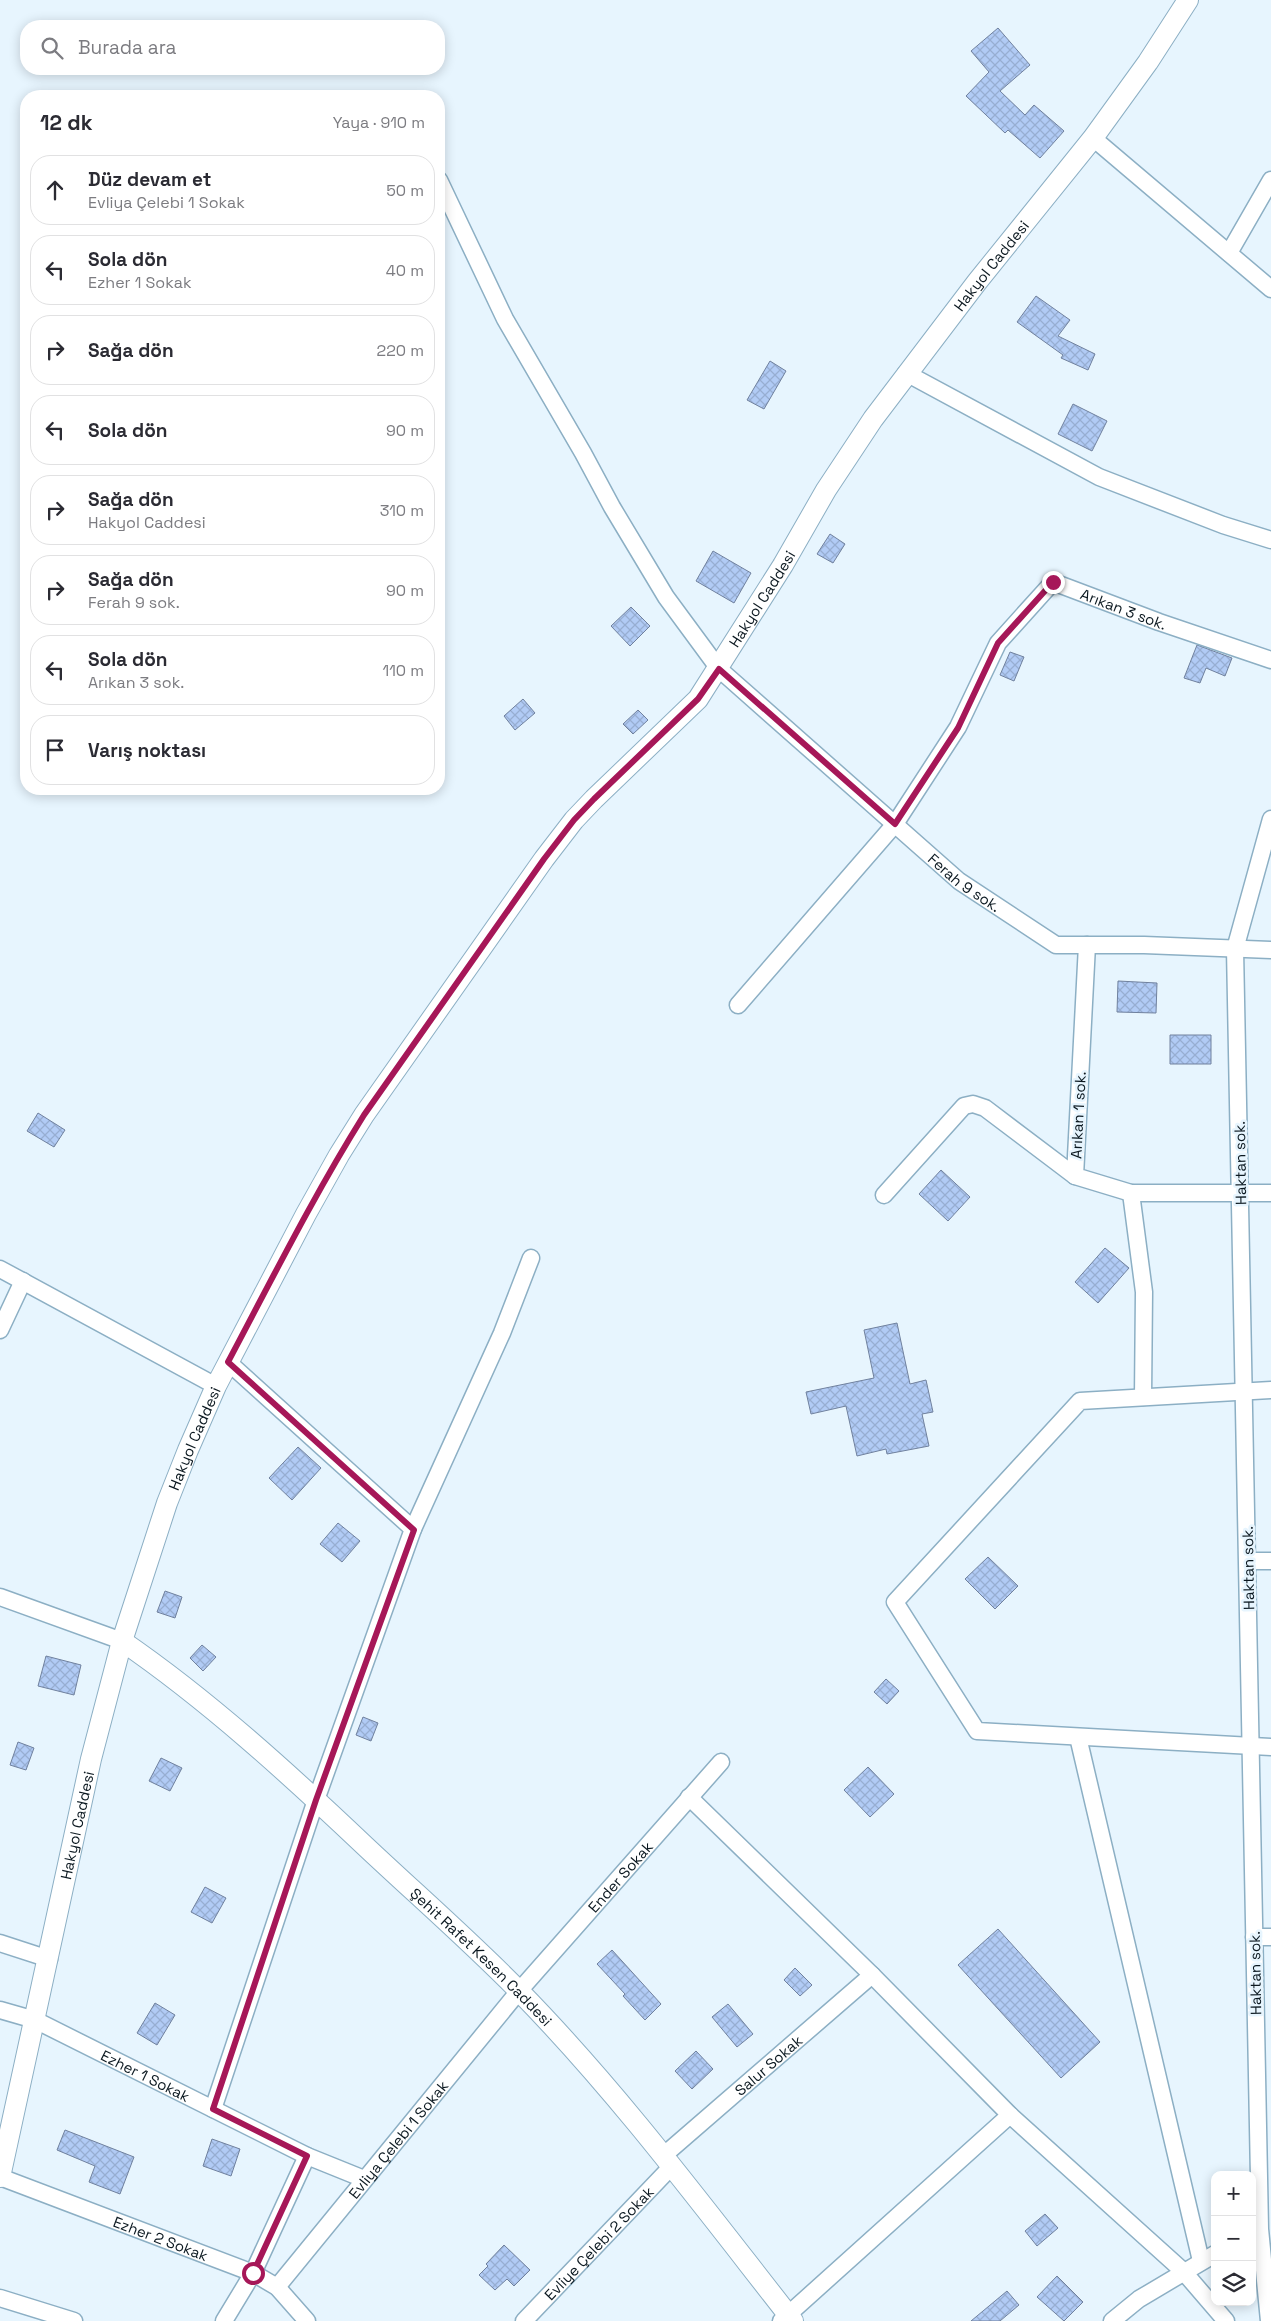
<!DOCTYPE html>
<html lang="tr">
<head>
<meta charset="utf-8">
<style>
	body { margin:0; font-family:"Space Grotesk",sans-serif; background:#f2f2f3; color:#2b2b33 }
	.controls { position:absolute; right:15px; bottom:15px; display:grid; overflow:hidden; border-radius:10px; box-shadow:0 2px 12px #0003 }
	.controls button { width:45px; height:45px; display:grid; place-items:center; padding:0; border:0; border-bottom:1px solid #e1e1e2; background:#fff; color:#2b2b33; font:25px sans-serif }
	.stop { position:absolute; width:15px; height:15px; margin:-11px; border:4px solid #a61758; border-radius:50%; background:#fff }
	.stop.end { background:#a61758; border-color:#fff; box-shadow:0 1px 5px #0008 }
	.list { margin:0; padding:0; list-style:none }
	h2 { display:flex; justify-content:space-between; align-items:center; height:65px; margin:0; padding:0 20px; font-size:21px }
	h2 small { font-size:16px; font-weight:400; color:#7c7c81 }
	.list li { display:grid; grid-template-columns:32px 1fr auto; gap:15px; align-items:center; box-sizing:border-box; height:70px; margin:0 10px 10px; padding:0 10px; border:1px solid #e1e1e2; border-radius:20px }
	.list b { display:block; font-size:19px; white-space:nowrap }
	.list p { margin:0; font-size:16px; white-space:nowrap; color:#7c7c81 }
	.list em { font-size:16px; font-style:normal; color:#7c7c81 }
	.icon { flex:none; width:28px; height:28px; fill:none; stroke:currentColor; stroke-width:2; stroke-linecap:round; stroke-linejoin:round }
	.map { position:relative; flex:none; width:1271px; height:2321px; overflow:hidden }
	.search { position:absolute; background:#fff; box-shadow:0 2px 12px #0003; left:20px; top:20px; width:425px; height:55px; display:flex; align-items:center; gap:12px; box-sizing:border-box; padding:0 18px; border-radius:20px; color:#7c7c81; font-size:19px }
	.panel { position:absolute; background:#fff; box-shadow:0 2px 12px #0003; left:20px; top:90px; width:425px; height:705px; border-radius:20px }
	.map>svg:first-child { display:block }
	.building { fill:url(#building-cross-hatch); stroke:#70819e }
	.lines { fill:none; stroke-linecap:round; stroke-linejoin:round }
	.minor-casing { stroke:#8cafc4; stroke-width:19 }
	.tertiary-casing { stroke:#8cafc4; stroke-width:22 }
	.minor { stroke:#fff; stroke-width:16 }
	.tertiary { stroke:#fff; stroke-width:20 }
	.route { stroke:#a61758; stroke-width:6 }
	.labels { text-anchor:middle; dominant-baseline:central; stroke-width:5; stroke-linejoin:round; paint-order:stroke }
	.street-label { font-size:15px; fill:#0b1820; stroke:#e7f5fe }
</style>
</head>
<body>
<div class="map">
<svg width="1271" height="2321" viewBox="0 0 1271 2321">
	<defs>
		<pattern id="building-cross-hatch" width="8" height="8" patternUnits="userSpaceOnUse" patternTransform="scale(1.25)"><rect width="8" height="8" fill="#b1cbf5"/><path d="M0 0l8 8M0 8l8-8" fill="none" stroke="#97aed2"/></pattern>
	</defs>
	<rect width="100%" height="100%" fill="#e7f5fe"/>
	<path class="building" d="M998 28 1030 65 1000 91 1025 115 1034 105 1064 131 1040 158 1008 130 1005 133 966 96 989 72 971 51Z
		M1036 296 1070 320 1058 336 1095 354 1088 370 1061 358 1063 355 1017 322Z
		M770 361 786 371 764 409 747 400Z
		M1073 404 1107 421 1092 451 1058 434Z
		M830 534 845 544 833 563 817 554Z
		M713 551 751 573 734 603 696 581Z
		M631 607 650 626 630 646 611 626Z
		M1197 645 1232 658 1225 676 1206 668 1200 683 1184 678Z
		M1010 652 1024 657 1014 681 1000 675Z
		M523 699 535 713 515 730 504 716Z
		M638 710 648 720 633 734 623 724Z
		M1118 981 1157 983 1156 1013 1117 1012Z
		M1170 1035H1211V1064H1170Z
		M38 1113 65 1130 54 1147 27 1131Z
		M941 1170 970 1197 948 1221 919 1194Z
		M1105 1248 1129 1268 1098 1303 1075 1282Z
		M897 1323 910 1384 926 1380 933 1412 922 1414 929 1446 887 1454 886 1449 857 1456 846 1406 811 1414 806 1392 874 1378 864 1330Z
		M298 1447 321 1468 292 1500 269 1478Z
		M338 1523 360 1541 342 1562 320 1544Z
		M988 1557 1018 1586 995 1609 965 1579Z
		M165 1591 182 1597 175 1618 157 1612Z
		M202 1645 216 1657 203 1671 190 1658Z
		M46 1656 81 1665 74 1695 38 1686Z
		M886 1679 899 1691 887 1704 874 1692Z
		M363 1717 378 1723 371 1741 356 1735Z
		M18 1742 34 1748 26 1770 10 1765Z
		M161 1758 182 1768 170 1791 149 1781Z
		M868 1767 894 1794 870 1817 844 1790Z
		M205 1887 226 1898 212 1923 191 1912Z
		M998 1929 1100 2042 1061 2078 958 1965Z
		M612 1950 661 2004 645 2020 623 1996 625 1994 597 1964Z
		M795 1968 812 1985 800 1996 784 1980Z
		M155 2003 175 2015 157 2045 137 2033Z
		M728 2004 753 2034 737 2047 712 2017Z
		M696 2051 713 2069 692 2089 675 2071Z
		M65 2130 134 2157 120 2194 89 2182 95 2166 57 2150Z
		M212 2139 240 2149 231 2176 203 2166Z
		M1045 2214 1058 2228 1037 2246 1025 2231Z
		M504 2245 530 2270 514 2286 507 2279 495 2290 479 2275 488 2266 486 2264Z
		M1057 2276 1083 2302 1064 2321 1037 2297Z
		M1007 2291 1019 2305 1000 2321H971Z"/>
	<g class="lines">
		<defs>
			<g id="minor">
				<path d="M1093 138 1271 289"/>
				<path id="s1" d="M439 180 505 319 583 453 612 507 666 597 719 669 959 881 1056 945H1144L1271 950"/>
				<path d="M1229 253 1271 180"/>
				<path d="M906 373 1099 477 1223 525 1271 540"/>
				<path d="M1087 945 1075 1176 1131 1193H1271"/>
				<path id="s2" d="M738 1005 895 824 958 727 998 643 1053 582 1159 622 1271 660"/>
				<path d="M1131 1193 1144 1292 1143 1397"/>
				<path d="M884 1195 964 1106 973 1104 985 1108 1075 1176"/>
				<path d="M0 1269 216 1386"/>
				<path d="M0 1330 23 1281"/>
				<path d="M1271 1390 1080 1401 895 1602 977 1731 1271 1747"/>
				<path d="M413 1529 502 1333 531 1258"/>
				<path d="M1248 1561H1271"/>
				<path d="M0 1597 122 1641"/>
				<path d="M1078 1737 1201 2261"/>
				<path d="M689 1797 872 1975 1010 2115 1183 2271 1226 2321"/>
				<path d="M1254 1937H1271"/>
				<path d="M0 1943 49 1959"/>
				<path id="s3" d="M0 2010 35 2020 307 2156 364 2179"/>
				<path d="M213 2109 316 1800 413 1529 228 1362"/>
				<path id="s4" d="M663 2156 872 1975"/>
				<path id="s5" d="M0 2177 253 2273 277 2287 307 2321"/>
				<path id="s6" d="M277 2287 519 1991 721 1762"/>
				<path d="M0 2298 74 2321"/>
				<path d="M224 2321 253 2273 307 2156"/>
				<path id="s7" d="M524 2321 672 2166"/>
				<path d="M781 2321 1010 2115"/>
				<path d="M1112 2321 1139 2299 1215 2254"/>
				<path d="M1269 2321 1260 2229 1235 949 1271 819"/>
			</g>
			<g id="tertiary">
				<path id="s8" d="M122 1641C208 1700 289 1774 365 1846 416 1894 470 1941 519 1991 619 2093 705 2209 793 2321"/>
				<path id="s9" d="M0 2177 91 1759 122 1641 167 1503 188 1450 216 1386 306 1214 339 1155 364 1115 544 859 574 820 594 799 698 699 783 565 826 490 873 419 977 282 1093 138 1148 62 1188 0"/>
			</g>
		</defs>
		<use href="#minor" class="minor-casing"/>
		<use href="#tertiary" class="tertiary-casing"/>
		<use href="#minor" class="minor"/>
		<use href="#tertiary" class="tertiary"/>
	</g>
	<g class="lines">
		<path class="route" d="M253 2273 307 2156 213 2109 316 1800 414 1530 228 1362C272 1279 314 1195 364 1115L544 859 574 820 594 799 698 699 719 669 895 824 958 728 998 643 1053 582"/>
	</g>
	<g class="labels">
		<g class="street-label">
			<text stroke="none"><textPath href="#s9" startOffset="2190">Hakyol Caddesi</textPath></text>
			<text stroke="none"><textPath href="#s9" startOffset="1785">Hakyol Caddesi</textPath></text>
			<text stroke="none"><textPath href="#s2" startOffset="606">Arıkan 3 sok.</textPath></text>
			<text stroke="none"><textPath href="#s1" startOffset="890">Ferah 9 sok.</textPath></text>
			<text transform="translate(1078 1115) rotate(-87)">Arıkan 1 sok.</text>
			<text transform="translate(1240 1163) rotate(-91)">Haktan sok.</text>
			<text stroke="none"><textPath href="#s9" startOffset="765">Hakyol Caddesi</textPath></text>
			<text transform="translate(1248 1568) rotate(-91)">Haktan sok.</text>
			<text stroke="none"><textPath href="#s9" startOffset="360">Hakyol Caddesi</textPath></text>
			<text stroke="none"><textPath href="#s6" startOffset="535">Ender Sokak</textPath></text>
			<text stroke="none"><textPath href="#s8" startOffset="479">Şehit Rafet Kesen Caddesi</textPath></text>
			<text transform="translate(1255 1973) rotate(-91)">Haktan sok.</text>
			<text stroke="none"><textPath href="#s4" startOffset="139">Salur Sokak</textPath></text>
			<text stroke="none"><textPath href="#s3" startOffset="160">Ezher 1 Sokak</textPath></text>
			<text stroke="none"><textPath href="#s6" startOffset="191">Evliya Çelebi 1 Sokak</textPath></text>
			<text stroke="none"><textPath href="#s5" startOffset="172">Ezher 2 Sokak</textPath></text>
			<text stroke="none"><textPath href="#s7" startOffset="108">Evliye Çelebi 2 Sokak</textPath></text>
		</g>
	</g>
</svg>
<div class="controls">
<button>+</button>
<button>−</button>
<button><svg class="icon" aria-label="layers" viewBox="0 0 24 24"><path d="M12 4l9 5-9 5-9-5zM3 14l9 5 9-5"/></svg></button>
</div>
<div class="stop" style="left:253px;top:2273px"></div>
<div class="stop end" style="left:1053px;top:582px"></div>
<div class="search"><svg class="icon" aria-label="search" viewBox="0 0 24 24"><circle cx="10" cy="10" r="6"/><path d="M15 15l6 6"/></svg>Burada ara</div>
<section class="panel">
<h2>12 dk<small>Yaya · 910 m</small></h2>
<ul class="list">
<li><svg class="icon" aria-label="ahead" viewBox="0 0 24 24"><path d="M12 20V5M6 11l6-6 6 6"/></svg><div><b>Düz devam et</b><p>Evliya Çelebi 1 Sokak</p></div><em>50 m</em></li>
<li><svg class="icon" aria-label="left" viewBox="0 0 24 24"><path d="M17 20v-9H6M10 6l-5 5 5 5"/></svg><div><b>Sola dön</b><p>Ezher 1 Sokak</p></div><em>40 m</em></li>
<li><svg class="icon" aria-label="right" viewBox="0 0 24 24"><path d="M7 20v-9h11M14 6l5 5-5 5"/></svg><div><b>Sağa dön</b></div><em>220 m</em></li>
<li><svg class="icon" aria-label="left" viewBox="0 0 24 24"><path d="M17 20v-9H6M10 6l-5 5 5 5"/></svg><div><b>Sola dön</b></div><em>90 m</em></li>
<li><svg class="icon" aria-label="right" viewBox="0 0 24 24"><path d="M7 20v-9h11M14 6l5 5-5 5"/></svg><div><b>Sağa dön</b><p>Hakyol Caddesi</p></div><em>310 m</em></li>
<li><svg class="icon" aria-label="right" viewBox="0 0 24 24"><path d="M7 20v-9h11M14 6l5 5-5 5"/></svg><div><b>Sağa dön</b><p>Ferah 9 sok.</p></div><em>90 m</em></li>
<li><svg class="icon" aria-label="left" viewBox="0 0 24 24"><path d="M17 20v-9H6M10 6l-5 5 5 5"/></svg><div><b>Sola dön</b><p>Arıkan 3 sok.</p></div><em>110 m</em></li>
<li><svg class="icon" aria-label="arrive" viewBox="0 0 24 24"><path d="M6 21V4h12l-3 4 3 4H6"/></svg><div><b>Varış noktası</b></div></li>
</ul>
</section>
</div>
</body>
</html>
